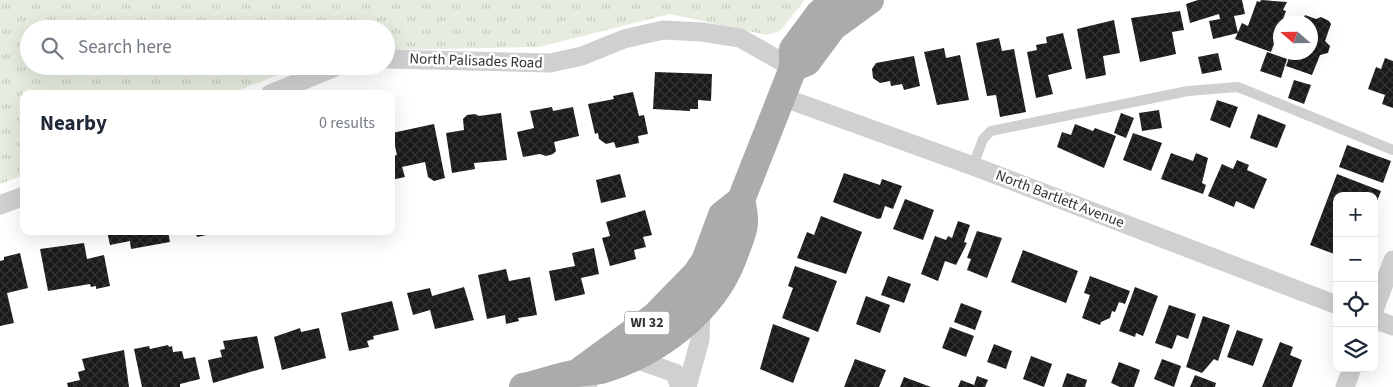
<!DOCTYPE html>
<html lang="en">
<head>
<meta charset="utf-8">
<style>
	body { margin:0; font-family:"Source Sans 3",sans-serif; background:#f6f6f7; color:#1f2937 }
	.controls { position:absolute; right:15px; bottom:15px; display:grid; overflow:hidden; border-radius:10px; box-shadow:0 5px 20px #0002 }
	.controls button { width:45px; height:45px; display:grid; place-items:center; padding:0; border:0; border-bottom:1px solid #e0e1e3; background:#fff; color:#1f2937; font:25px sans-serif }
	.compass { position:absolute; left:1273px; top:15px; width:45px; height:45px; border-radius:50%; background:#fff; box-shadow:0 5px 20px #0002; rotate:290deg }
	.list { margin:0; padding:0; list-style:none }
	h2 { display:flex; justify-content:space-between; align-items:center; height:65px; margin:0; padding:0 20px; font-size:21px }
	h2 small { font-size:16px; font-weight:400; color:#747a83 }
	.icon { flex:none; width:28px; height:28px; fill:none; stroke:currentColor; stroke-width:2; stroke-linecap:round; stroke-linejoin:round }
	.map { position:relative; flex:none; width:1393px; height:387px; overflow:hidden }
	.search { position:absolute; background:#fff; box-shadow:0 5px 20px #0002; left:20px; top:20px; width:375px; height:55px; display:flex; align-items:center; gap:12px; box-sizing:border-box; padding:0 18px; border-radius:28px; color:#747a83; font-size:19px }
	.panel { position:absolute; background:#fff; box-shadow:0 5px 20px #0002; left:20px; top:90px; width:375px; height:145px; border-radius:10px }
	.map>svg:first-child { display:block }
	.grass { fill:url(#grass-tufts) }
	.building { fill:url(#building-cross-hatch) }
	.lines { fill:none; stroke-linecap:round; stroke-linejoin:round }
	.service { stroke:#d0d0d0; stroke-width:10 }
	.minor { stroke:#d0d0d0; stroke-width:19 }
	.primary { stroke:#ababab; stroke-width:28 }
	.labels { text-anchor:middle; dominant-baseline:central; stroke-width:5; stroke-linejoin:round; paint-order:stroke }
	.shield { fill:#fff; stroke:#707070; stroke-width:1 }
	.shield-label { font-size:14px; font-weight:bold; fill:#333 }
	.street-label { font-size:15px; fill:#333; stroke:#fff }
</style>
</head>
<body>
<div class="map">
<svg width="1393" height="387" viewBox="0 0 1393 387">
	<defs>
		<pattern id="grass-tufts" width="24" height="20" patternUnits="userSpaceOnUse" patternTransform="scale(1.25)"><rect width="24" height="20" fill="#e6ecdf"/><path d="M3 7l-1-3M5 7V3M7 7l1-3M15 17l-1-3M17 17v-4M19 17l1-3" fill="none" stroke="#c6cbc0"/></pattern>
		<pattern id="building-cross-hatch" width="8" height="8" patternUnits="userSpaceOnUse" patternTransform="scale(1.25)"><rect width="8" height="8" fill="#1a1a1a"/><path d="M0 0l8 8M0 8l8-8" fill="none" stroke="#333"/></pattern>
	</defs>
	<rect width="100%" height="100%" fill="#fff"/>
	<path class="grass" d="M0 0H805L780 31 766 35 670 14 539 47 386 50V29H29V66H300L230 94H24V175L0 184Z"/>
	<path class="building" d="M1198 0H1242L1245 14 1234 16 1238 33 1213 39 1209 21 1220 19 1219 14 1190 23 1186 4Z
		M1261 0 1287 2 1283 10 1286 11 1271 52 1235 39 1242 23 1248 26 1257 1 1260 2Z
		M1180 11 1184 30 1172 32 1176 54 1140 62 1131 18Z
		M1305 15 1316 19 1321 17 1329 21 1331 24 1325 41 1330 46 1328 53 1320 55 1312 75 1286 66 1291 52H1310V22H1302Z
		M1114 20 1120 53 1103 56 1106 75 1086 79 1077 29Z
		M1063 33 1072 69 1048 75 1053 94 1036 98 1027 52 1037 50 1036 45 1047 43 1046 37Z
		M999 38 1002 51 1014 49 1026 112 1000 117 996 95 987 96 976 43Z
		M944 48 946 58 960 55 969 100 937 105 924 52Z
		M1267 52 1287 59 1281 78 1260 71Z
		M1218 53 1222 70 1202 74 1198 57Z
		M914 56 920 86 904 90 902 84 891 86 890 81 880 83 873 78 872 69 876 63Z
		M1385 58 1393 61V108L1382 104 1385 95 1368 89 1376 67 1381 69Z
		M655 72 712 74 711 101 698 100V109H690V111L653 109Z
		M1294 80 1311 85 1304 104 1288 98Z
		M633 92 639 116 644 115 648 134 638 136 639 143 616 148 614 142 606 144 599 139 598 133 595 134 588 104 614 99 613 96Z
		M1217 100 1238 107 1230 128 1210 120Z
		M552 107 553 111 573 107 579 136 554 142 556 151 553 154 546 156 540 154 523 157 517 132 534 128 530 111Z
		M1159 110 1162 128 1142 131 1139 113Z
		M501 113 507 160 474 163 475 169 452 173 446 133 464 130 463 119 467 115 475 114 479 116Z
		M1121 113 1134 118 1126 138 1114 133Z
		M1258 114 1286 125 1277 148 1250 138Z
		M434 124 445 178 434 181 428 177 425 162 402 167 405 177 391 180V156L397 155 392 133Z
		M1075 124 1093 131 1095 128 1116 136 1104 168 1057 147 1062 132 1071 135Z
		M1133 133 1162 143 1151 171 1123 160Z
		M1347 145 1391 161 1383 183 1339 167Z
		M1171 153 1193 161 1196 153 1208 158 1202 183 1206 185 1203 194 1161 179Z
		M1237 160 1249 165 1247 170 1267 179 1254 209 1236 201 1234 207 1208 196 1222 164 1233 169Z
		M844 173 880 185 882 179 902 186 893 209 885 206 881 218 878 219 833 202Z
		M620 174 626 197 601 203 596 180Z
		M1337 174 1381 191 1374 209V196H1337V255L1310 245Z
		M905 199 934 210 923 240 893 229Z
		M645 210 652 235 643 237 646 247 634 250 636 259 610 266 602 238 610 236 606 222Z
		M821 216 862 232 846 274 797 258 807 232 814 235Z
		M958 221 970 225 964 242 967 243 956 265 945 261 938 281 921 274 935 236 946 240 948 236 952 238Z
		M107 231H168L170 242 131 249 130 241 110 245Z
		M195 231H221V232L197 237Z
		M977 231 1002 238 987 278 967 270 971 259 967 258Z
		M84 243 87 259 104 255 110 286 96 289V286L91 287 90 284 48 291 40 249Z
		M594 248 599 274 581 278 585 294 555 301 549 271 575 266 572 253Z
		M1023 250 1078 271 1066 303 1011 282Z
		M20 253 28 288 7 293 14 323 0 326V261L4 260V257Z
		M795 266 837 281 818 332 782 318 793 288 788 286Z
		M506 269 509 281 530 277 537 315 518 318 519 321 506 324 505 315 487 319 478 275Z
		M888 276 911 284 904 303 881 295Z
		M1090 276 1130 291 1125 304 1119 302 1115 312 1112 311 1110 318 1101 322 1100 325 1082 318 1090 295 1084 293Z
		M464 287 474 320 435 329 430 310 413 315 407 293 430 288 432 296Z
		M1135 287 1158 296 1143 336 1136 333 1135 337 1119 331Z
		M866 296 890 305 880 333 856 324Z
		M392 301 399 330 373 336 374 339 367 341 369 347 349 351 341 313Z
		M961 303 982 311 975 330 954 322Z
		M1169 305 1196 314 1188 339 1177 335 1172 349 1155 343Z
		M1203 316 1230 325 1218 361 1214 359 1202 373 1186 367Z
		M773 324 810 338 793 383 760 369Z
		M950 327 974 336 966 357 942 348Z
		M300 328 301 332 319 328 326 358 282 370 274 337Z
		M1237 330 1263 339 1253 366 1227 357Z
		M257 336 264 368 213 383 208 360 222 357 220 350 225 349 223 341Z
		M1280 342 1293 347 1290 355 1302 360 1292 387H1262Z
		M994 344 1012 351 1006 369 987 362Z
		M168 345 169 347 172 346 173 352 182 351 184 359 195 357 200 379 180 384V387H142L134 349 149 346 150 349Z
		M124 350 129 387H68L67 383 80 380 78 372 85 370 82 359Z
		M1031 356 1052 364 1044 387 1023 379Z
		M855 359 886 370 879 387H844Z
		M1162 359 1181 366 1174 387 1154 379Z
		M1119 362 1140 370 1134 387H1120L1111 383Z
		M1067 373 1087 380 1085 387H1062Z
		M1195 375 1216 383 1215 387H1190Z
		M977 376 988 380 985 387H958L961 380 974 385Z
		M904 377 931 387H900Z"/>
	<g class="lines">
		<path class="service" d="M973 166 983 139 991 131 1188 91 1238 87 1393 150"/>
		<path class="minor" d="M386 59 550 63 582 56 624 39 663 30 702 32 740 38 793 68
			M270 94 338 66
			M782 97 973 166 1337 305
			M0 205 24 196
			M1374 310 1393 260
			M1374 319 1393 326
			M627 356 675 373 679 385
			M558 381 588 387
			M687 387 700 340 701 310
			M1345 387 1352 368"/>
		<path class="primary" d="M793 68 807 62 833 27 870 0
			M577 373 655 316 696 274 705 261 722 215 741 200 793 68V49L819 14 835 0
			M523 387C541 383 560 376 578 373 585 371 593 372 601 370 656 354 713 312 733 258 742 232 748 228 741 200"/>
	</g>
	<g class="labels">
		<rect class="shield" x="624.5" y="311.5" width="45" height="23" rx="4"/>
		<g class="shield-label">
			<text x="647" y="323">WI 32</text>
		</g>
		<g class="street-label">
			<text transform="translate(476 61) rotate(2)">North Palisades Road</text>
			<text transform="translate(1060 199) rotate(21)">North Bartlett Avenue</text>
		</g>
	</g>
</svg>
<div class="controls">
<button>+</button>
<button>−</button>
<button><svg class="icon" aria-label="locate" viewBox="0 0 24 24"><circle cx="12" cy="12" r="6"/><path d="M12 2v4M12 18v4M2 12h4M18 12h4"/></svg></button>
<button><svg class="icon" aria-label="layers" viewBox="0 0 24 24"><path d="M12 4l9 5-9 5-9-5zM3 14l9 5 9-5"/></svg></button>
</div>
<svg class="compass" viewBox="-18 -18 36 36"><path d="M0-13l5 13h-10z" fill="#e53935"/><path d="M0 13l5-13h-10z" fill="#747a83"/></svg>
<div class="search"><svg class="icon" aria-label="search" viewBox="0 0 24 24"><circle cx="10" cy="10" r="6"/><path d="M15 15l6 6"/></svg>Search here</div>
<section class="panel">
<h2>Nearby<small>0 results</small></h2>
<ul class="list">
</ul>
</section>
</div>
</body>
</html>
